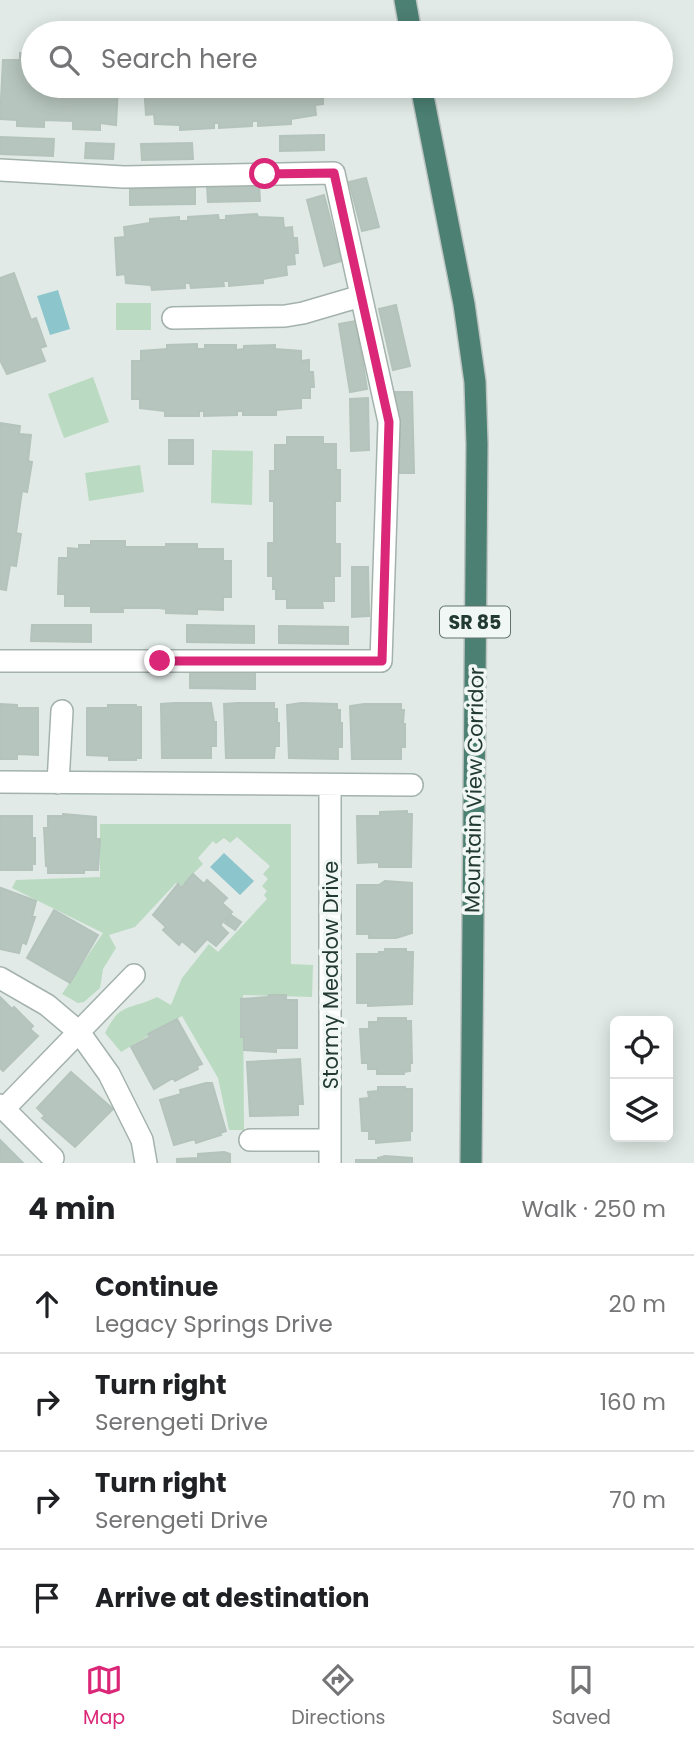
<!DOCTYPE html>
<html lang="en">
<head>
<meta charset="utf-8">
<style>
	body { margin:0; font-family:Poppins,sans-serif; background:#f6f6f6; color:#202124 }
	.controls { position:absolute; right:21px; bottom:21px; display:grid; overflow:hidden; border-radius:10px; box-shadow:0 4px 18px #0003 }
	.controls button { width:63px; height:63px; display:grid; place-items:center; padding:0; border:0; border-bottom:2px solid #e0e0e0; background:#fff; color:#202124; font:35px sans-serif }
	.stop { position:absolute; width:21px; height:21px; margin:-16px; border:5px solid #db2777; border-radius:50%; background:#fff }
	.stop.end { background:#db2777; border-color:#fff; box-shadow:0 2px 7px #0008 }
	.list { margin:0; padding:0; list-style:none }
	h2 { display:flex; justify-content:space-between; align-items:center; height:91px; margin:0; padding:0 28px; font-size:30px }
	h2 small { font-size:23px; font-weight:400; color:#757577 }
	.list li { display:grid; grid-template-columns:46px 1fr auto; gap:21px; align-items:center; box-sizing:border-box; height:98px; padding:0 28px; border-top:2px solid #e0e0e0 }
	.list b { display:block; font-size:26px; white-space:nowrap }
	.list p { margin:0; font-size:23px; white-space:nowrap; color:#757577 }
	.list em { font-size:23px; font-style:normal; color:#757577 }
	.icon { flex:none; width:38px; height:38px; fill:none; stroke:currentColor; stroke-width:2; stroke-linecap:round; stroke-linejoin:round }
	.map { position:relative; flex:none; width:694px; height:1163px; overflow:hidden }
	.search { position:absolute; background:#fff; box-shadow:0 4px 18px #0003; left:21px; right:21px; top:21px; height:77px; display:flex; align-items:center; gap:18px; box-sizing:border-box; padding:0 24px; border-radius:38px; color:#757577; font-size:26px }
	.sheet { height:483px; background:#fff }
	nav { display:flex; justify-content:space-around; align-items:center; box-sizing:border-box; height:98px; border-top:2px solid #e0e0e0; background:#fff; font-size:19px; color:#757577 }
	nav a { display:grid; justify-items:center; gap:4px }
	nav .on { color:#db2777 }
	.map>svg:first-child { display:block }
	.green { fill:#bbdac2 }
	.water { fill:#8cc6cc }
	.building { fill:#b6c5be; stroke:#b4c3bc; stroke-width:2 }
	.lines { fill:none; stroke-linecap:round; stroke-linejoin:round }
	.minor-casing { stroke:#a4b2ac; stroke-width:24 }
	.trunk-casing { stroke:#bdc4c2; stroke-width:24 }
	.minor { stroke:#fff; stroke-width:21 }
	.trunk { stroke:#4c8072; stroke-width:21 }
	.route { stroke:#db2777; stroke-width:9 }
	.labels { text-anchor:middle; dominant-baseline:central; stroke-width:7; stroke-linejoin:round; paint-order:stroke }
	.shield { fill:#f1f7f4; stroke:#60736c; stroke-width:2 }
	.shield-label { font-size:19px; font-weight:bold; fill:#223a32 }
	.street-label { font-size:21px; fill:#223a32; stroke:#f1f7f4 }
</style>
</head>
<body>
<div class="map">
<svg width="694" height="1163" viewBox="0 0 694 1163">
	<rect width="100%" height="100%" fill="#e1eae6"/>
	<path class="green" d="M116 303H151V330H116Z
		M93 377 109 422 64 438 48 394Z
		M212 450 253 451 252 505 211 503Z
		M140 465 144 492 89 501 85 473Z
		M100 824H291V964L313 965 312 997 243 995 244 1130H229L218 1078 182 1016 121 1052 105 1033C121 1001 129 1011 157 997L171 1005 182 978 209 944 218 952 267 899 264 895 267 891 262 886 268 879 263 874 270 866 237 837 230 843 224 838 216 844 213 841 198 858 203 864 181 886 176 883 135 927 109 935 116 948 103 969 100 988 84 1002 78 1003 62 994 103 933 12 888 16 880 100 877Z"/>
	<path class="water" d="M58 290 70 329 50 335 37 296Z
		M224 853 254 881 240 895 210 867Z"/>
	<path class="building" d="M20 53H33V86H118L116 125 100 123V130L73 129V121L44 120V127L17 126V120L0 119 3 60H20Z
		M144 86H326L327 93H323V104L315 105 316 115 291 119V124L258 126V121H252V126L219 128V123H214V128L180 130V125L155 124 154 114 146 115Z
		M324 135V150L280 151V136Z
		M0 137 54 139 53 156 0 154Z
		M86 143 114 144 113 159 85 158Z
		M192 143 193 159 142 160 141 144Z
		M366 178 379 227 362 231 349 182Z
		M259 184 260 201 208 202 207 186Z
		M195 187V204L130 205V189Z
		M324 195 341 261 324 266 307 200Z
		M257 214 258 217 283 218 284 228 292 227 293 238H297L298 253H294L295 264 286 265 287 275 263 279V283L229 286V281H223L224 286 191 288 190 283H185V288L152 290 151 285 126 283 125 274 117 275 115 238 125 237 124 227 150 223V219L179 217V221H188V217L218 215 219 220H226V216Z
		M14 273 31 320 36 318 46 346 40 348 45 361 7 374 0 360V278Z
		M396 305 410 366 393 370 379 309Z
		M356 321 367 389 350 392 339 324Z
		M197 344V349H205V345H236V350L244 349V346L275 345V349L301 351V361L309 360V372H313L314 387H310V398H301V408L276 410V415H243V411H237V415L204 416V411H199V416H165V411L140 408V399H132V361H141V351L167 349V345Z
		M395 392H412L414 473H396Z
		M368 398 369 450 351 451 350 399Z
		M0 423 20 426 19 434 31 435 28 461 32 462 27 492 22 491 16 533 21 534 16 566 10 565 6 590 0 589Z
		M287 437H323V444H336V470H340V501H335V544H340V576H334V601H322L323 608H287V599H276V589H273V576H268V543H274V501H270V471H275V445H287Z
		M169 440H193V464H169Z
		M91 541H125V547H166V544H197V549H223V561H231V597H223V610L197 609V614L166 613V609L159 608H123V612H91V606H65V594H58L59 558H68V548L79 549V545H91Z
		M352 567H368L369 616 352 617Z
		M32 625H91V642L31 641Z
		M187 625 254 626V643L187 642Z
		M279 626 348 627V644L279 643Z
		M190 670 255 671V689L190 688Z
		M175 703H211L214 722H216V746H211V758H162L161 704Z
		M238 703H274V709H277V723H279V746H275L274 758H226L224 704Z
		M301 703 337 704V710H340V723H342V747H338V759L289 758 287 705Z
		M0 704 17 705V708H38V755L17 754V759H0Z
		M364 704H401V710H404L403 724H405V747H401V759H352L350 706Z
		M108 705H136V707H141V758H136V760H109V756L87 755V708H108Z
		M407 811V814H412L411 867H379V862L358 863 357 816H380V812Z
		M63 814 96 817V839H100L98 870H84V873H48V866H46L44 828H48V816H63Z
		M0 816H32V838H35V864H32V870H0Z
		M193 874 204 884 207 880 227 898 222 903 232 912 220 925 228 933 216 946 207 939 195 952 182 941 179 945 163 930 166 927 153 915 178 884 181 888Z
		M385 881 412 883V933L396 938H369V934H357V885H379Z
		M1 888 36 901 32 917H35L26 944 22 942 19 953 0 949Z
		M54 910 98 935 70 983 27 958Z
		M231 915 241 922 235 930 225 923Z
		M385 949H406V952H413L412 1004 368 1006V1003H357V954H379V952H385Z
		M269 995H286V1000H297V1048H276V1052L244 1050V1037H241V999L268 997Z
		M0 997 12 1009 14 1007 33 1026 30 1029 38 1036 3 1071 0 1068Z
		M378 1018H406V1021H411L412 1063H410V1071L404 1072V1074H377V1069H368V1063H362L360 1029H369V1022H378Z
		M177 1019 202 1064 197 1066 198 1069 175 1081 173 1078 154 1089 131 1047 150 1037 148 1034Z
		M300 1059 303 1104H298V1115L250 1116 247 1062Z
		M71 1072 113 1109 75 1147 42 1118 45 1116 37 1108Z
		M206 1083H212L226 1131 220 1133 221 1135 196 1143 195 1139 174 1145 160 1100 181 1094 180 1090Z
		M378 1087H405V1089H412V1131H410V1140L376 1143V1139H369V1131H362L360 1099 369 1098 368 1092 378 1091Z
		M0 1140 23 1163H0Z
		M224 1152 230 1154V1163H177V1159L198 1158V1154Z
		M385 1156 412 1158V1163H356V1160H378V1158Z"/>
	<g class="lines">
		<defs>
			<path id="minor" d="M0 170 124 177 334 173 389 422 381 661H0
				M173 318 285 316 303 313 361 296
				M0 782 412 785
				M58 783 62 711
				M330 786V1163
				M0 978 47 1005 79 1032 109 1074 142 1140 146 1163
				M0 1105 53 1158
				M4 1109 134 975
				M250 1140H330"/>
			<path id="trunk" d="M405 0 411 33
				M421 86 464 304 475 382 477 444 471 1163"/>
		</defs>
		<use href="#minor" class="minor-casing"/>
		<use href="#trunk" class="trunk-casing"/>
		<use href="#minor" class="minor"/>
		<use href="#trunk" class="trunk"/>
	</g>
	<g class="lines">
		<path class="route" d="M160 661H382L389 422 334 173 265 174"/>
	</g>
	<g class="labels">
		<rect class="shield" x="440" y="606.5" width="70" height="31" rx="5"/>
		<g class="shield-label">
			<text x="475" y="622">SR 85</text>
		</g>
		<g class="street-label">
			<text transform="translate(474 790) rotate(-89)">Mountain View Corridor</text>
			<text transform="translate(330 975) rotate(-90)">Stormy Meadow Drive</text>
		</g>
	</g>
</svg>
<div class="controls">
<button><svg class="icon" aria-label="locate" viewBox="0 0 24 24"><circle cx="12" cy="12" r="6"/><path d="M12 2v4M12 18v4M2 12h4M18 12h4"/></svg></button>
<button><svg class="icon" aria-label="layers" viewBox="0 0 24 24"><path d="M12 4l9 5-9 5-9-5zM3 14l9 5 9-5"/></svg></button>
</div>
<div class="stop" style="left:265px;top:174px"></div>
<div class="stop end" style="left:160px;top:661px"></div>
<div class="search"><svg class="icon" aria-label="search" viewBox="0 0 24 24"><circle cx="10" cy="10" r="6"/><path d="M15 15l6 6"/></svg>Search here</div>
</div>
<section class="sheet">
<h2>4 min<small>Walk · 250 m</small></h2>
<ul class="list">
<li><svg class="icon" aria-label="ahead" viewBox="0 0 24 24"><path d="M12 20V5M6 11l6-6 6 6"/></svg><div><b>Continue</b><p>Legacy Springs Drive</p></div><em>20 m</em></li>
<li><svg class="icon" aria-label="right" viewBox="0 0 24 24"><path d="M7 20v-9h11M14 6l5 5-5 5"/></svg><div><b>Turn right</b><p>Serengeti Drive</p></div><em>160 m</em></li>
<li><svg class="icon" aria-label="right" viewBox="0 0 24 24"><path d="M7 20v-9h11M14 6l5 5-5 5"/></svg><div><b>Turn right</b><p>Serengeti Drive</p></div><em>70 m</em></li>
<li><svg class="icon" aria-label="arrive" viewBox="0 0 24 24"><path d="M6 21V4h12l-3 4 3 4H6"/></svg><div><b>Arrive at destination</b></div></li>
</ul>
</section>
<nav>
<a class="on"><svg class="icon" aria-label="map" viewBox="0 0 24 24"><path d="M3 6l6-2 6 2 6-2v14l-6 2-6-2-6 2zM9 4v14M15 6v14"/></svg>Map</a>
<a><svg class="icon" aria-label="directions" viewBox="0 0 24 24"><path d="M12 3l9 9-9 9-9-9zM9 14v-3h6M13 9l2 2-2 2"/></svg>Directions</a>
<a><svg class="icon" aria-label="saved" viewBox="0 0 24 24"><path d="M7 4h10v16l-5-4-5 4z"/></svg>Saved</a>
</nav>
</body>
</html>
